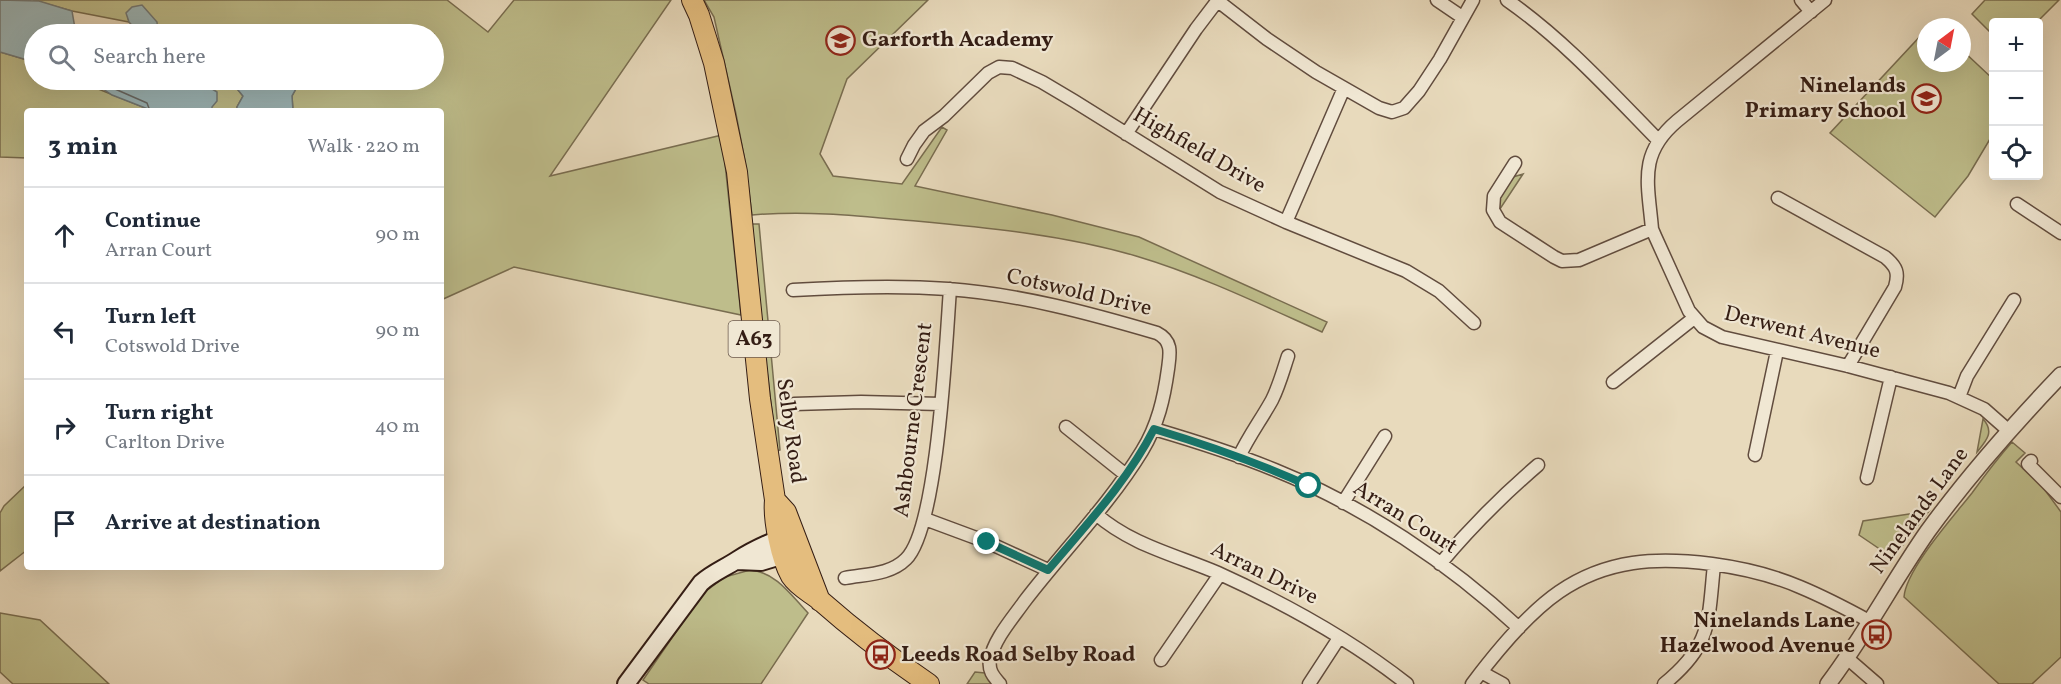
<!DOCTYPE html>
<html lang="en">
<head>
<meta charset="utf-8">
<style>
	body { margin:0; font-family:Vollkorn,serif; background:#f2f2f3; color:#1f2937 }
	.controls { position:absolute; right:18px; top:18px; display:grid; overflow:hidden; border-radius:6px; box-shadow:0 6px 24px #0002 }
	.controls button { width:54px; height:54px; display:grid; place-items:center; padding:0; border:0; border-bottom:2px solid #e0e1e3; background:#fff; color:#1f2937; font:30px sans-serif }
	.compass { position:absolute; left:1917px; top:18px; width:54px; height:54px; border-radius:50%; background:#fff; box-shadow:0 6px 24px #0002; rotate:32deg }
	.stop { position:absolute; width:18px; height:18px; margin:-14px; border:4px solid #0f766e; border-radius:50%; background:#fff }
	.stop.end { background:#0f766e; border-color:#fff; box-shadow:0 2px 6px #0008 }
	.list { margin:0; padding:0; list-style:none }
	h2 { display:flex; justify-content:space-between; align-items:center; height:78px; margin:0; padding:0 24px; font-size:26px }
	h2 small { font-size:20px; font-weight:400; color:#747a83 }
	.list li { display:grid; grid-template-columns:39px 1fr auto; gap:18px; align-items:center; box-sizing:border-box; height:96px; padding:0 24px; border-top:2px solid #e0e1e3 }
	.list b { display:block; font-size:22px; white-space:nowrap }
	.list p { margin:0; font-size:20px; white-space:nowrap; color:#747a83 }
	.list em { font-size:20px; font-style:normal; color:#747a83 }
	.icon { flex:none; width:33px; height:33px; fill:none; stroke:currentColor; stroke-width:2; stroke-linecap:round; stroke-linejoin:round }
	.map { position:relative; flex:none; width:2061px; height:684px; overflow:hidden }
	.search { position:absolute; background:#fff; box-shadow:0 6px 24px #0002; left:24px; top:24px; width:420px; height:66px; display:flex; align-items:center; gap:15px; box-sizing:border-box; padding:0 21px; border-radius:33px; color:#747a83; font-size:22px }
	.panel { position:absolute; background:#fff; box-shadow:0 6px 24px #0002; left:24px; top:108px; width:420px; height:462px; border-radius:6px }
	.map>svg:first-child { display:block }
	.green { fill:#bebd8b; stroke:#796d50; stroke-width:1.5 }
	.water { fill:#9cb8bb; stroke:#727a78; stroke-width:1.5 }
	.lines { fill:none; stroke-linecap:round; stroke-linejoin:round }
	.shore { stroke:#686a68; stroke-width:1.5 }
	.minor-casing { stroke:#614c3e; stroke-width:15 }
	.tertiary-casing { stroke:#614c3e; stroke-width:18 }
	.secondary-casing { stroke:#341d14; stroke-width:20 }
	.trunk-casing { stroke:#341d14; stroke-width:22 }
	.minor { stroke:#f0e7d3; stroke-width:12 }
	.tertiary { stroke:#f0e7d3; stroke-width:15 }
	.secondary { stroke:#f0e7d3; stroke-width:16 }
	.trunk { stroke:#e4bd7e; stroke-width:20 }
	.route { stroke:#0f766e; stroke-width:8 }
	.labels { text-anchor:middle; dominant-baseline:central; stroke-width:4.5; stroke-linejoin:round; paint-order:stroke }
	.shield { fill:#f0e7d3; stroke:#6c5a4d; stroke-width:1.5 }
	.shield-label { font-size:21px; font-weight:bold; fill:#341d14 }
	.poi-label { font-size:22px; font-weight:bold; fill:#341d14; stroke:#f0e7d3; text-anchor:start }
	.street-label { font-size:22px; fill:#341d14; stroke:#f0e7d3 }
</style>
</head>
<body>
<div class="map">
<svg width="2061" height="684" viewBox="0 0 2061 684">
	<rect width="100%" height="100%" fill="#e8dabc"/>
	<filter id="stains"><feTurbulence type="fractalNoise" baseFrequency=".00333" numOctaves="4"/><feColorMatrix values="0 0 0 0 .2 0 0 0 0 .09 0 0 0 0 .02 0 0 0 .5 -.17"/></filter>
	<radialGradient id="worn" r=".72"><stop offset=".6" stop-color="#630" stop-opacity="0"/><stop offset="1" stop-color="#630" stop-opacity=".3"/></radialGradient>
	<path class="green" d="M33 0H447L488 32 514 0H671L550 176 722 135 741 315 514 267 441 300V111H293L292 96 298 85 288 80H434V34H158V33L127 13 129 22 72 11Z
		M704 0H928L847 79 820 154 833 176 902 184 942 127 947 130 915 186 1052 215 1139 237 1327 322 1322 332C1262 305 1200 275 1136 256 1064 235 990 228 916 221 861 216 807 210 752 215L745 161 736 114 714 17Z
		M1985 0H2059L2037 22H1994L1993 35 1972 14Z
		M1926 30V63H1962V50L1994 80 1993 134 1968 176 1935 217 1830 133Z
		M0 52 34 62V80H76L153 111H27V158L0 157Z
		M198 80H240L234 85 243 96 237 107V111H213Z
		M1523 174 1498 212 1499 198 1513 177Z
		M752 224H759L780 450 777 451 765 355Z
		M1983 419C1995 432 1986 441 1977 452Z
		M2012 442 2025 453 2016 462 2042 486 2061 512V657L2032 684H1999L1904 597C1906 569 1954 516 1972 493 1985 475 1998 458 2012 442Z
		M27 484V550L0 571V513L4 506Z
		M1929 511 1893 558 1859 535 1863 521Z
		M750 570C776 572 791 595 808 613L761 684H649L643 680 702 594 725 577Z
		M0 613 40 620 109 684H13L0 672Z
		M975 672 985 673 994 684H967Z"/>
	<path class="water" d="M0 0 39 1 72 11 76 34H34V62L0 52Z
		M142 5 157 22 158 34H133L136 30 129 22 126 13 132 7Z
		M90 80H198L217 92V101L212 107V111H153L112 95Z
		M240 80H288L298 85 292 96 293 111H237V107L243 96 234 85Z"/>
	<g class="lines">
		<path class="shore" d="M100 80 115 89 147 103 150 111"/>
		<defs>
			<path id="minor" d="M1437 0 1462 17
				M1507 0C1564 40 1610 91 1658 140
				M1801 0 1811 12
				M1825 0 1677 121C1638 154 1648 183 1652 229L1655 236 1689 311 1703 327 1722 337 1848 366 1949 393 1984 409 2009 431
				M1218 1 1267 39 1316 72 1379 108 1392 112 1404 108 1419 91 1440 59 1473 0
				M1126 134 1196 29 1218 0
				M907 159 914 145 924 131 944 116 988 73 999 67 1012 68 1042 82 1074 101 1220 192 1286 222 1406 271 1439 291 1474 323
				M1515 163 1494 196 1493 210 1500 222 1554 257 1562 261 1579 260 1652 229
				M1778 198 1885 257C1897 267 1899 273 1895 287L1848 366
				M2017 204 2061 233
				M1286 222 1344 88
				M793 290C845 287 896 285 948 289 1019 294 1089 313 1157 333 1173 341 1170 354 1168 369 1164 398 1158 425 1142 451 1109 505 1063 551 1024 602 1012 619 994 639 990 660 988 671 994 677 1000 684
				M1613 382 1694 318
				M1959 397 1967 376 2014 300
				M794 404 861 402 941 404
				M1066 427 1126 475
				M1154 429C1195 441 1236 454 1275 470 1364 506 1449 563 1519 628
				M1755 455 1777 351
				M1239 457C1248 437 1261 420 1272 400 1279 386 1283 371 1288 356
				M2031 461 2028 464 2061 497
				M1867 478 1891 377
				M1343 503 1385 436
				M1096 514C1131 545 1176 555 1218 573 1284 603 1350 639 1407 684
				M925 519 987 542 1048 570
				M1440 564C1470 528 1502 496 1538 465
				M845 578C866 574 890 575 906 559 938 528 946 341 950 289
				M1847 658 1877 684
				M1161 660 1220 574
				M1481 672 1503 684
				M1309 684 1339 638
				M1472 684C1496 652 1527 614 1559 592 1607 559 1657 557 1712 564 1742 568 1772 575 1800 587 1824 597 1847 609 1869 621
				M1664 684C1712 645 1708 622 1714 565"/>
			<path id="tertiary" d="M1828 684C1865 635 1893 581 1928 531 1968 476 2014 424 2061 375"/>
			<path id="secondary" d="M737 561 761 562 794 552
				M626 684 701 583C712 573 725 568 737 560 754 549 770 542 789 535"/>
			<path id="trunk" d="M692 0 699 15 714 63 737 172 760 399 775 500C773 520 781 558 791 576 799 588 812 593 822 602 856 632 892 659 929 684
				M775 500 786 512 820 601"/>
		</defs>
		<use href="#minor" class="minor-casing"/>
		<use href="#tertiary" class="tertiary-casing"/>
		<use href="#secondary" class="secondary-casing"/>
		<use href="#trunk" class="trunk-casing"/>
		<use href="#minor" class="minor"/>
		<use href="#tertiary" class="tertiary"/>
		<use href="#secondary" class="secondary"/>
		<use href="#trunk" class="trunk"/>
	</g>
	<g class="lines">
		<path class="route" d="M987 542 1048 570C1086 525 1127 482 1154 429 1207 445 1259 463 1309 486"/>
	</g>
	<defs>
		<symbol id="school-ring" viewBox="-11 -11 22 22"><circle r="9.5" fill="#f0e7d3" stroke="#8f2418" stroke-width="1.5"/><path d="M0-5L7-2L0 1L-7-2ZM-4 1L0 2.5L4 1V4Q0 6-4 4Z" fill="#8f2418"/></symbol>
		<symbol id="bus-ring" viewBox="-11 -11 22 22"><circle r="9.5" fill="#f0e7d3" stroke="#8f2418" stroke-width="1.5"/><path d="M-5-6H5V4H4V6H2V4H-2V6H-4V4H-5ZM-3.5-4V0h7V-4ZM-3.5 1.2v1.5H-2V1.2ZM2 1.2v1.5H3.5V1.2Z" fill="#8f2418"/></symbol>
	</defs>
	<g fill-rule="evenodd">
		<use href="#school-ring" x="824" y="24" width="33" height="33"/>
		<use href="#school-ring" x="1910" y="82" width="33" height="33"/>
		<use href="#bus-ring" x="1860" y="618" width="33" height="33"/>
		<use href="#bus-ring" x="864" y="638" width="33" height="33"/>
	</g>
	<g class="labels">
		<rect class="shield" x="728.5" y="321" width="51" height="36" rx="4.5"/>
		<g class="shield-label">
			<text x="754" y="339">A63</text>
		</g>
		<g class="poi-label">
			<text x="862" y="40">Garforth Academy</text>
			<text x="1906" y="86" text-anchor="end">Ninelands<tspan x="1906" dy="25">Primary School</tspan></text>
			<text x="1855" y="621" text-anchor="end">Ninelands Lane<tspan x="1855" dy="25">Hazelwood Avenue</tspan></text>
			<text x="901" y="655">Leeds Road Selby Road</text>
		</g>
		<g class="street-label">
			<text transform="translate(1199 151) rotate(30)">Highfield Drive</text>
			<text transform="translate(1079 293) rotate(13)">Cotswold Drive</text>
			<text transform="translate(1802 333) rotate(14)">Derwent Avenue</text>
			<text transform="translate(914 420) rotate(-83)">Ashbourne Crescent</text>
			<text transform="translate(790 431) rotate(82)">Selby Road</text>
			<text transform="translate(1920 511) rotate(-54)">Ninelands Lane</text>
			<text transform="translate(1405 518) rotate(32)">Arran Court</text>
			<text transform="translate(1264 574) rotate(26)">Arran Drive</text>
		</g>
	</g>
	<rect width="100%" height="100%" filter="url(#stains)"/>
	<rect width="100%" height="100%" fill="url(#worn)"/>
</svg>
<div class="controls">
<button>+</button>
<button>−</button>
<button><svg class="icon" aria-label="locate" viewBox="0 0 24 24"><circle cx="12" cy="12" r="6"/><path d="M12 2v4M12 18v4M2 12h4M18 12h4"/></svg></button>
</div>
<svg class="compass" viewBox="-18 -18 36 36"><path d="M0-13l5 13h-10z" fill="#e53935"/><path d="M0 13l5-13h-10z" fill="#747a83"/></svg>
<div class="stop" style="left:1309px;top:486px"></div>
<div class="stop end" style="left:987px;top:542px"></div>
<div class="search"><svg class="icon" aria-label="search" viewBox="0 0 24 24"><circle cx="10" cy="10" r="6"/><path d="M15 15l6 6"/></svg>Search here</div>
<section class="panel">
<h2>3 min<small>Walk · 220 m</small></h2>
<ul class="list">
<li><svg class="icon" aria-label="ahead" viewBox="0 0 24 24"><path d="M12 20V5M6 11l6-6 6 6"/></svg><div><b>Continue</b><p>Arran Court</p></div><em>90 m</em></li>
<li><svg class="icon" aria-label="left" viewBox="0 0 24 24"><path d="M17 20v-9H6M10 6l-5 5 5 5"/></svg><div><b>Turn left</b><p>Cotswold Drive</p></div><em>90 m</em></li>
<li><svg class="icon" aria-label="right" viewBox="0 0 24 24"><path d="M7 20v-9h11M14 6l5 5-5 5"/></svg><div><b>Turn right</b><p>Carlton Drive</p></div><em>40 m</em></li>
<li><svg class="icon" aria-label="arrive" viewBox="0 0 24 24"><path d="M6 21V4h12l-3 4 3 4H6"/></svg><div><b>Arrive at destination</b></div></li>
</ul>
</section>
</div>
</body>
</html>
